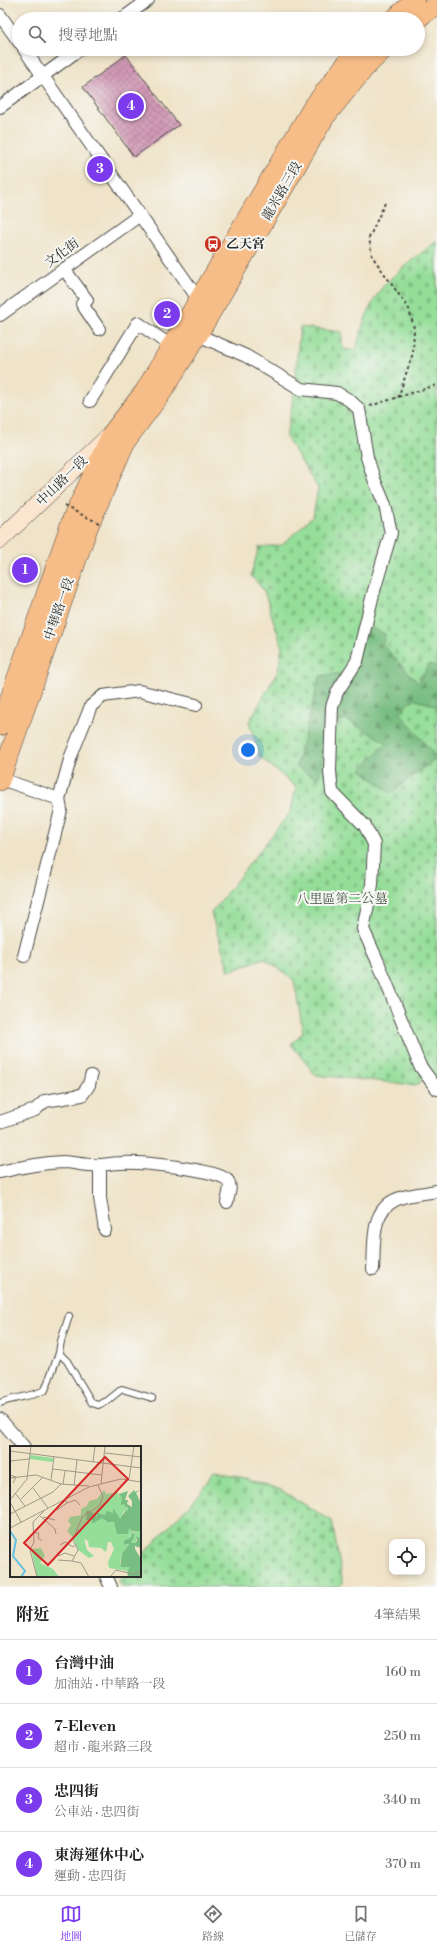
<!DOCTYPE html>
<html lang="zh-TW">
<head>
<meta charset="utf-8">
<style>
	body { margin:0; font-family:"Libre Bodoni","Noto Serif TC",serif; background:#f2f2f2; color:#222 }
	.controls { position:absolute; right:12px; bottom:12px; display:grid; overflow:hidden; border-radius:8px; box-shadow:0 2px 6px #0003 }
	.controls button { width:36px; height:36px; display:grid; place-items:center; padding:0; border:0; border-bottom:1px solid #e0e0e0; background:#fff; color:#222; font:20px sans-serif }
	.you { position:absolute; left:248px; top:750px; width:14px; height:14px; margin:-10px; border:3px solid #fff; border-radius:50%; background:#1a73e8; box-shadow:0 0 0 6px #1a73e833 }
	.badge { display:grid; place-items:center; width:26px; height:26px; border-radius:50%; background:#7c3aed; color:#fff; font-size:13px; font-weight:700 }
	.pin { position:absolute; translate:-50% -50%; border:2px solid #fff; box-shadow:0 1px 4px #0006 }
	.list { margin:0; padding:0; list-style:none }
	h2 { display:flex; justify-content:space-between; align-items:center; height:52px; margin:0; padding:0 16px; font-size:17px }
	h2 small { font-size:13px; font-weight:400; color:#767676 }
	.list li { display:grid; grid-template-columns:26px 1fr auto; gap:12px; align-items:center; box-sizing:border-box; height:64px; padding:0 16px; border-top:1px solid #e0e0e0 }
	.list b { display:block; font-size:15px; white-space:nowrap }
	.list p { margin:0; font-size:13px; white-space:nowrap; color:#767676 }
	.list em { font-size:13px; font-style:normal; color:#767676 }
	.icon { flex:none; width:22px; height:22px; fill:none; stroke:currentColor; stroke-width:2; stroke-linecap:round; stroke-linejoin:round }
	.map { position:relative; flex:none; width:437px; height:1587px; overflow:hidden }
	.search { position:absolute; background:#fff; box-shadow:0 2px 6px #0003; left:12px; right:12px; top:12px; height:44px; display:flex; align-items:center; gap:10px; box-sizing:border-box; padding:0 14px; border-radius:22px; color:#767676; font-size:15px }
	.sheet { height:308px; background:#fff }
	nav { display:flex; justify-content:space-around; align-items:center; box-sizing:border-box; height:56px; border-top:1px solid #e0e0e0; background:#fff; font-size:11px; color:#767676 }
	nav a { display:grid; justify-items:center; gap:2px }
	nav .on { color:#7c3aed }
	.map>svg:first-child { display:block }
	.forest { fill:url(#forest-firs); stroke:#527456 }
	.cemetery { fill:url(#cemetery-stones); stroke:#608462 }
	.building { fill:url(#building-cross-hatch) }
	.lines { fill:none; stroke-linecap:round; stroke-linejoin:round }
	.service-casing { stroke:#484743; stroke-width:8 }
	.minor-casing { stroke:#484743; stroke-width:14 }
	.secondary-casing { stroke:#484743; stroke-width:18 }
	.primary-casing { stroke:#484743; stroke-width:20 }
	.path { stroke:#484743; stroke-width:2; stroke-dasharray:3 3; stroke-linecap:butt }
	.service { stroke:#fff; stroke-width:6 }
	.minor { stroke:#fff; stroke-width:12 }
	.secondary { stroke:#fce5cf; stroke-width:17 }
	.primary { stroke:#f7bd88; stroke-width:19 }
	.path-bridge { stroke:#484743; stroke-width:2; stroke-dasharray:3 3; stroke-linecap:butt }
	.labels { text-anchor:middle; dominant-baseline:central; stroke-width:4; stroke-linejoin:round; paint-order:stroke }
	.street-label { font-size:13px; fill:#2b2b2b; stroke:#f6f6f2 }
	.poi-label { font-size:13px; font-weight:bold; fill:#2b2b2b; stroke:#f6f6f2; text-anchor:start }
	.park-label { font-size:13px; fill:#465846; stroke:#f6f6f2 }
	.inset-river { fill:none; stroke:#66c0e4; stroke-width:2 }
	.inset-road { fill:none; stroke:#a19989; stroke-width:1 }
	.view { fill:#d62828; fill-opacity:0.15; stroke:#d62828; stroke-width:2 }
	.inset-edge { fill:none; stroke:#2b2b2b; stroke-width:2 }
</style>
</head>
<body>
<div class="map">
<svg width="437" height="1587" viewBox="0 0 437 1587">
	<defs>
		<pattern id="forest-firs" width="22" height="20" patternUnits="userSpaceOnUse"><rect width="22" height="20" fill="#78bd81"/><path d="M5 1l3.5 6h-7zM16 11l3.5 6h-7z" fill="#639a6a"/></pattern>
		<pattern id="cemetery-stones" width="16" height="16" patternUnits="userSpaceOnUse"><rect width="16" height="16" fill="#95de99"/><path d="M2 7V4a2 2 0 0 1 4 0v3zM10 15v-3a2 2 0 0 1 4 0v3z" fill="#81bf84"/></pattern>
		<pattern id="building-cross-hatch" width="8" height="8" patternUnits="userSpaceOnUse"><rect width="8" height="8" fill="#d199b6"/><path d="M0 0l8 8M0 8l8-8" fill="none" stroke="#aa7d94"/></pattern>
	</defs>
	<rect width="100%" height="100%" fill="#f6f6f2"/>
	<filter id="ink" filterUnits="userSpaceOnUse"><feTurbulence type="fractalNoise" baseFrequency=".025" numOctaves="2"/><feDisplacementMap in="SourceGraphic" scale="8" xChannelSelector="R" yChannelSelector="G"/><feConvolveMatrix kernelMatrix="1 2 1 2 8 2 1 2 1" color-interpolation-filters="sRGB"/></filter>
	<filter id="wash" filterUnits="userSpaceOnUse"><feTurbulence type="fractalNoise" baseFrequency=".012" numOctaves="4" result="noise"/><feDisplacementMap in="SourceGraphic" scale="16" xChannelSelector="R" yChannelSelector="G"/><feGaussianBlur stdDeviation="0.9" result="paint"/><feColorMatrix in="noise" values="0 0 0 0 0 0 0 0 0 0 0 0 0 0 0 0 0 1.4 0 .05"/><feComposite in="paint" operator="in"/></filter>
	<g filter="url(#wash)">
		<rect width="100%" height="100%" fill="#efe3c8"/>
		<path class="forest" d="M364 625 386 634 418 682 429 664 437 666V706L412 699 401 713 437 757V762L433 760 391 793 360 770 386 743 326 727 319 779 296 767 320 676Z"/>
		<path class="cemetery" d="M437 241V666L429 664 418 683 383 645 385 634 364 625 354 672 320 676 296 767 319 779 326 726 345 719 387 743 361 770 391 793 433 760 437 762V1085L430 1075 416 1085 315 1075 291 1044 303 1032 294 980 264 958 229 971 211 913 291 811 296 787 260 757 249 722 278 671 282 647 264 591 251 575 259 547 282 545 313 516 318 488 286 437 292 406 300 327 342 332 343 349 356 350C361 329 367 310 379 292 389 277 421 253 437 241Z
			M412 699 437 706V758L400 713Z
			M214 1478 279 1489 332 1521 343 1583 339 1587H122L119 1580 123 1576H140V1558Z"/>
		<g id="blocks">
			<path class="building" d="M126 55 179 125 134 157 83 87Z"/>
		</g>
	</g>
	<g filter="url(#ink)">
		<use href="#blocks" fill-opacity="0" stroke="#484743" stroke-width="1"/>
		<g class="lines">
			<defs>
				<path id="service" d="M59 1353 61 1341 69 1316
					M0 1403C15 1397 31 1397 45 1390L59 1353 67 1361 92 1403 98 1405 107 1401 122 1389 152 1398"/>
				<path id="minor" d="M0 15 19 42
					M122 19 148 0
					M24 49 199 300 203 302
					M0 107 80 49
					M64 269 87 300 82 304 99 329
					M0 315 140 215
					M198 335 246 356 301 389 337 393 349 400 359 409 367 457 374 479 385 505 391 533 373 594 357 661 337 692 332 707 330 771 332 792 365 826 374 844 372 885 363 929 378 962 420 1066 437 1089
					M90 401 138 323 171 346
					M1 779 59 799 61 810 24 956
					M59 799 71 756 91 706 103 696 139 691 196 705
					M0 1122 35 1110 45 1101 82 1095 89 1085 91 1076
					M100 1166V1198L105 1230
					M0 1172C21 1167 42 1163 63 1162 72 1162 82 1165 91 1165 101 1166 111 1163 121 1163 138 1162 221 1169 228 1181 232 1187 228 1196 227 1202
					M373 1269C375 1241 369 1206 403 1197 414 1194 426 1193 437 1191
					M0 1419 24 1447
					M106 1576 111 1587"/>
				<path id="secondary" d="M0 540 109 436"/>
				<path id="primary" d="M394 19 415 0
					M417 19 437 5
					M0 726 72 519 112 433 144 392 312 108 351 57 361 49
					M0 781 88 528 126 441 161 394 198 335 325 117 365 68 384 49"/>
			</defs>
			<use href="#service" class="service-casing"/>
			<use href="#minor" class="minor-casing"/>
			<use href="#secondary" class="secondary-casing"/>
			<use href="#primary" class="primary-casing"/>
			<path class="path" d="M385 203 369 238 372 256 409 309 414 328 413 353 398 398
				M370 406 437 385"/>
			<use href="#service" class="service"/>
			<use href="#minor" class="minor"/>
			<use href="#secondary" class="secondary"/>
			<use href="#primary" class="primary"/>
			<path class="path-bridge" d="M64 506 99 523"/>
		</g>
	</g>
	<defs>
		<symbol id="bus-disc" viewBox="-11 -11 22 22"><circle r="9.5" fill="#c8321e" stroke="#f6f6f2"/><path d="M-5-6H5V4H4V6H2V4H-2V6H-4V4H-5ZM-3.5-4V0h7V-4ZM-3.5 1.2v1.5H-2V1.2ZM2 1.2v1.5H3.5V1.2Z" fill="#fff"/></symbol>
	</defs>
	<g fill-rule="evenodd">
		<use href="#bus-disc" x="203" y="234" width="20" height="20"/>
	</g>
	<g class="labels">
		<g class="street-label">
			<text transform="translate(282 191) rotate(-60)">龍米路三段</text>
			<text transform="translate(62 253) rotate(-36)">文化街</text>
			<text transform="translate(62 481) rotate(-44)">中山路一段</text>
			<text transform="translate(59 609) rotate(-71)">中華路一段</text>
		</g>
		<g class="poi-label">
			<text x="226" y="244">乙天宮</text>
		</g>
		<g class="park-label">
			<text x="342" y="899">八里區第二公墓</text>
		</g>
	</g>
	<g transform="translate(10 1446)">
		<rect width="131" height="131" fill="#efe3c8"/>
		<path d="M124 44 125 46 130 44 126 47 131 57V86L121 85 118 88H107L95 74 82 78 81 75 76 74 72 69 78 64 83 63 87 70V67L104 63 110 72 118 62 111 59 109 48 118 45 115 54H118L117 58 122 61V55L118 50ZM122 86 125 89 122 97 127 95 126 90 131 89V102L125 100V103L131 113V131H118L117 123 110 121 112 107 119 98 114 99 113 95 121 91Z" fill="#78bd81"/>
		<path d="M94 44 96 48 108 46 109 52 112 49 111 59 114 58 118 65H114L110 73 104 63H100L104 65 103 67 97 65 95 69 87 67V70L78 64 72 68 77 67 76 74H80L82 70V78L92 72 97 76H104L107 88H118L119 82 123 86 131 85 130 92 126 90V97H121L125 89 122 86 120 92 113 95 114 99 119 98 112 107 110 117 111 121H120L118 125 99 122 98 116 104 103 101 96H98L96 106 91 102 79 101 78 95 74 93 77 104 84 110 79 112 68 104 63 91 57 85 61 79 58 75 60 71 71 69V63L77 60 79 55 87 53ZM31 102 35 110 30 117 43 123 49 131H27L21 103Z" fill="#95de99"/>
		<path d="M20 9 43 12V16L20 13Z" fill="#95de99"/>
		<path class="inset-river" d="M0 85 6 94 3 110 15 125 11 131"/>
		<path class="inset-road" d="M0 5 131 22M95 7 131 11M0 15 19 13M83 16 85 0M43 23 91 29M0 29 6 31 3 37M0 32 26 29 51 38 79 40M119 33 124 0M41 34 44 11M53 38 55 25M91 38 95 0M64 40 67 14M23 42 38 62M5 47 15 60M11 53 33 31M0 54 17 33 21 0M0 56 11 76M57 57 65 54 70 59M47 64 57 57 55 53M0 68 43 46 51 38M30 70 45 83 46 88M33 71 45 74M0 82 79 41 111 33 131 36M23 87H29L28 92 32 95M50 99 55 96 63 101 66 99M48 110 55 107 64 110M48 114 62 115M27 131 20 104 24 96 23 76 34 65M79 131 71 117 62 115 68 104 63 94 72 71 89 60 93 51 88 39M100 131 106 124 123 128 131 126"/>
		<path class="view" d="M95 11 118 33 38 119 14 97Z"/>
		<rect width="131" height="131" class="inset-edge"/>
	</g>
</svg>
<div class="controls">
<button><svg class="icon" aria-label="locate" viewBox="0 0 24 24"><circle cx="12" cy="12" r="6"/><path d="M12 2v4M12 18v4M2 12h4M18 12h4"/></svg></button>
</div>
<div class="you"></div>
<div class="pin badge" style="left:25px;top:570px">1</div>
<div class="pin badge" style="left:167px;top:314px">2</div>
<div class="pin badge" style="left:100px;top:169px">3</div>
<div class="pin badge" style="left:131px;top:106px">4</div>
<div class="search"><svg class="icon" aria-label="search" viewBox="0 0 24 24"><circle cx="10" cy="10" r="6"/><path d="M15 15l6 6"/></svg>搜尋地點</div>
</div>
<section class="sheet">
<h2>附近<small>4筆結果</small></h2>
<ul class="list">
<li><span class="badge">1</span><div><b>台灣中油</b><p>加油站 · 中華路一段</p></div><em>160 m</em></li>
<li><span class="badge">2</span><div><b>7-Eleven</b><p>超市 · 龍米路三段</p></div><em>250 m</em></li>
<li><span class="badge">3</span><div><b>忠四街</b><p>公車站 · 忠四街</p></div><em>340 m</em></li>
<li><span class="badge">4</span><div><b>東海運休中心</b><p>運動 · 忠四街</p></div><em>370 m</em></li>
</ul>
</section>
<nav>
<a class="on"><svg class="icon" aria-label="map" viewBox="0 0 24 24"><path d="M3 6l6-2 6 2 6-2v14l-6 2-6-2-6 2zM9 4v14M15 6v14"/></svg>地圖</a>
<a><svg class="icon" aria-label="directions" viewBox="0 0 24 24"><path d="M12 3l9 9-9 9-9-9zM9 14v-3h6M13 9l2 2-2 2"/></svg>路線</a>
<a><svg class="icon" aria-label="saved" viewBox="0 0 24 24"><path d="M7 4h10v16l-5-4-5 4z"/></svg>已儲存</a>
</nav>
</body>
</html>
